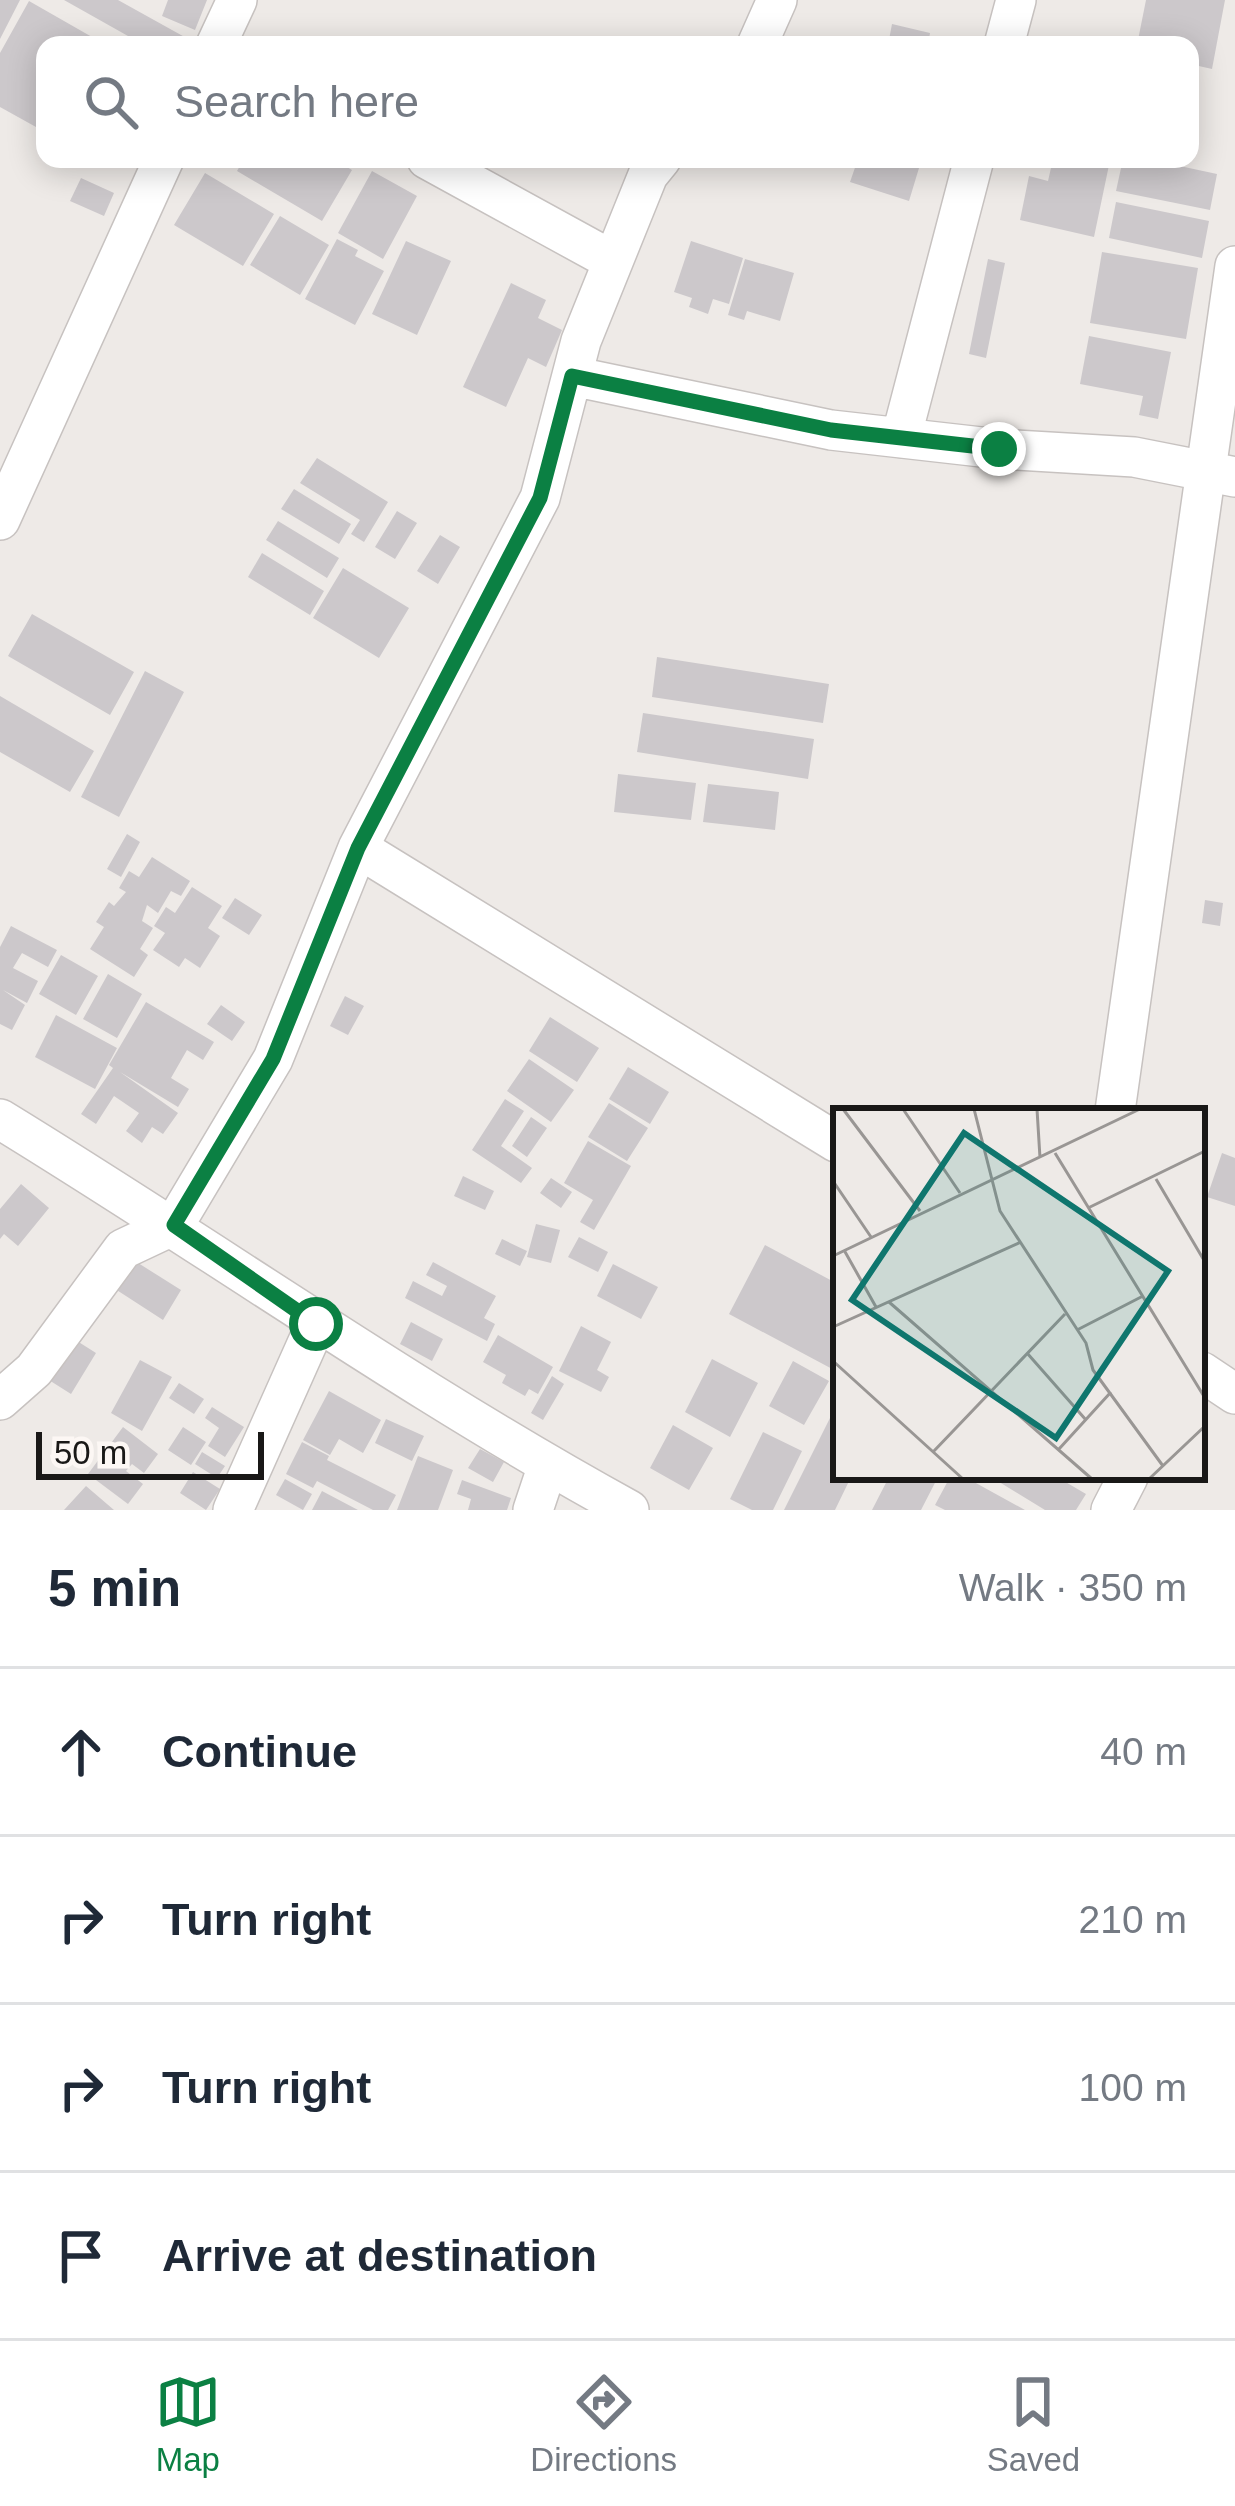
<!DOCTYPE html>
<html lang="en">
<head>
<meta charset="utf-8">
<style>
	body { margin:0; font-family:Helvetica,sans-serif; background:#f6f6f7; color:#1f2937 }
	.scale { position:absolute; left:36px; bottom:30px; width:228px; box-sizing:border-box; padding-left:12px; border:6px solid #191817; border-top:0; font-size:33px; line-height:42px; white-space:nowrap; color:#191817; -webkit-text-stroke:9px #fcf7f4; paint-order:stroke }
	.stop { position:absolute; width:36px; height:36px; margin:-27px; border:9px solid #0b8043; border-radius:50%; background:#fff }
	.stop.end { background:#0b8043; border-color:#fff; box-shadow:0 3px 12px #0008 }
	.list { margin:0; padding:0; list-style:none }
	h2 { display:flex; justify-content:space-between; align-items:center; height:156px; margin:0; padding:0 48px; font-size:51px }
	h2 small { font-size:39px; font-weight:400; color:#747a83 }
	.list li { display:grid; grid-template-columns:78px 1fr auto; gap:36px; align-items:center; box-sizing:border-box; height:168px; padding:0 48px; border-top:3px solid #e0e1e3 }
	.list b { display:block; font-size:45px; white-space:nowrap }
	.list em { font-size:39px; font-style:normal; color:#747a83 }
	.icon { flex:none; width:66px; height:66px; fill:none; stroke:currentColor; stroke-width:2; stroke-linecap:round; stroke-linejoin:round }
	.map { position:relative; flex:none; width:1235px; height:1510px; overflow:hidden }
	.search { position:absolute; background:#fff; box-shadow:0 6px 30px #0003; left:36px; right:36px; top:36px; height:132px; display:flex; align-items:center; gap:30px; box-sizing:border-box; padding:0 42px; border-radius:24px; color:#747a83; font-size:45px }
	.sheet { height:828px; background:#fff }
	nav { display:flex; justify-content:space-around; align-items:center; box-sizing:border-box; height:168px; border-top:3px solid #e0e1e3; background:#fff; font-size:33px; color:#747a83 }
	nav a { display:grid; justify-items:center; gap:6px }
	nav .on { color:#0b8043 }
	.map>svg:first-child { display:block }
	.building { fill:#ccc8cb }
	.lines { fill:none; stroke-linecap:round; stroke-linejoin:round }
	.minor-casing { stroke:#c7c2c0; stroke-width:42 }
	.minor { stroke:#fff; stroke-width:39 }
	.route { stroke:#0b8043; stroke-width:15 }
	.inset-road { fill:none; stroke:#999694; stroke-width:3 }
	.view { fill:#0f766e; fill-opacity:0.15; stroke:#0f766e; stroke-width:6 }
	.inset-edge { fill:none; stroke:#191817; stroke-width:6 }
</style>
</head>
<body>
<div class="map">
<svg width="1235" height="1510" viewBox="0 0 1235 1510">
	<rect width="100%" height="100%" fill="#eeeae7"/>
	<path class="building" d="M0 0H20L0 39Z
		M64 0H118L190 40 187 45H144Z
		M168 0H207L195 30 162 16Z
		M1146 0H1225L1212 69 1190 64V45H1137Z
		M29 1 106 45H45V132L0 107V53Z
		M892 24 930 33 928 45H888Z
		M244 159H334L352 170 322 221 237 171Z
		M858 159H891L919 168 909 201 850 182Z
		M1053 159H1081L1109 165 1094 237 1020 220 1029 176 1048 181Z
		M1123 159H1147L1217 174 1210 210 1116 191Z
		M372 171 417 196 383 259 338 233Z
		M205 173 274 214 243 266 174 225Z
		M81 178 114 193 104 216 70 201Z
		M1116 202 1209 221 1202 258 1109 238Z
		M280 216 329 245 300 295 250 265Z
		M337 239 358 250 355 256 384 271 355 325 305 299Z
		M406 241 451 261 417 335 372 314Z
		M691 241 743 258 729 304 713 299 708 314 689 307 692 298 674 292Z
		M1102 252 1198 268 1186 339 1090 323Z
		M745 259 794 273 780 321 747 311 744 320 728 315Z
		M988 259 1005 263 986 358 969 354Z
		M511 283 546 300 538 318 562 330 546 367 528 358 506 407 463 387Z
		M1089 336 1171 352 1158 419 1139 415 1143 396 1080 384Z
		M317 458 388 502 364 542 351 534 360 520 300 483Z
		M294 489 351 524 339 544 281 509Z
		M397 511 417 523 395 559 375 547Z
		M278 521 339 558 327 578 266 540Z
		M440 535 460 547 438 584 417 571Z
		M262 553 324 591 310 615 248 577Z
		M343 568 409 608 379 658 313 618Z
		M32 614 134 672 110 715 8 656Z
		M657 657 829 684 823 723 652 697Z
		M145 671 184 692 119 817 81 797Z
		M0 696 94 751 70 792 0 752Z
		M643 713 814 739 808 779 637 752Z
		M618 774 696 783 691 820 614 812Z
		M708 784 779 792 775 830 703 822Z
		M127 834 140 842 121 877 107 869Z
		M152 857 190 881 181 896 171 891 158 913 147 905 142 921 153 928 140 949 148 955 134 977 90 949 104 927 96 922 109 902 114 906 126 892 119 888 129 871 139 877Z
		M192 887 222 906 208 928 220 936 200 968 185 958 179 967 153 950 165 933 154 926 166 907 175 913Z
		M235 898 262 915 249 935 222 918Z
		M1205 900 1223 903 1220 926 1202 923Z
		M11 926 57 950 48 967 22 953 13 968 38 981 27 1003 3 990 25 1005 12 1030 0 1024V947Z
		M61 955 98 976 76 1015 39 994Z
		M108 974 142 994 117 1038 83 1019Z
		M345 996 364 1006 348 1035 330 1026Z
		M146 1002 214 1042 203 1060 187 1050 171 1078 189 1089 178 1107 120 1072 178 1113 163 1134 152 1127 142 1143 126 1131 139 1113 114 1096 96 1124 81 1114 113 1068 109 1065Z
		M221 1005 245 1022 232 1041 207 1024Z
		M56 1015 117 1048 95 1089 35 1057Z
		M550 1017 599 1048 577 1082 529 1051Z
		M529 1059 574 1090 551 1122 507 1091Z
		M628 1067 669 1092 650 1124 609 1099Z
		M505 1099 524 1111 501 1146 532 1168 521 1183 472 1150Z
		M609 1103 648 1128 627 1161 588 1137Z
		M531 1117 547 1128 527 1157 512 1146Z
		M588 1141 631 1166 594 1230 580 1222 593 1200 564 1183Z
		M1222 1153 1235 1158V1206L1207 1197Z
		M463 1176 494 1191 485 1210 454 1196Z
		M551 1178 572 1192 561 1208 540 1193Z
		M21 1184 49 1208 18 1246 4 1234 0 1239V1209Z
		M536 1224 560 1230 551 1263 527 1257Z
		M579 1237 608 1252 598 1272 568 1257Z
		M502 1239 527 1251 520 1266 495 1254Z
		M765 1245 836 1283V1371L729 1314Z
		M127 1256 181 1290 163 1320 109 1285Z
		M433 1262 496 1296 484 1318 495 1324 487 1341 405 1298 413 1281 442 1296 447 1286 426 1275Z
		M613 1264 658 1287 641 1319 597 1296Z
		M411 1322 443 1339 432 1361 400 1344Z
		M581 1326 611 1342 597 1370 609 1377 601 1392 559 1371Z
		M66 1334 96 1353 71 1394 41 1375Z
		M498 1335 553 1367 538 1394 529 1389 525 1396 502 1383 506 1375 483 1362Z
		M712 1359 758 1383 730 1437 685 1412Z
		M140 1360 172 1377 142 1431 111 1413Z
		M793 1361 829 1381 804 1425 769 1406Z
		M552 1376 564 1384 543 1420 531 1413Z
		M179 1383 204 1399 194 1414 169 1398Z
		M329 1391 381 1420 363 1453 339 1439 330 1455 303 1440Z
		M836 1406V1477H851L835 1510H784Z
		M212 1407 244 1427 225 1457 208 1446 219 1428 205 1418Z
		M386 1419 424 1436 412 1461 375 1443Z
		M673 1425 713 1448 689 1490 650 1468Z
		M123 1427 158 1454 144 1473 132 1464 126 1471 143 1484 128 1504 88 1474Z
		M183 1427 206 1442 191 1465 168 1450Z
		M763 1432 802 1451 773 1510H752L730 1499Z
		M302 1442 329 1456 327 1460 396 1495 388 1510H373L317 1481 313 1488 286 1474Z
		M480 1449 504 1462 493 1482 468 1468Z
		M202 1452 225 1466 217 1478 195 1464Z
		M418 1456 453 1470 438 1510H397Z
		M193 1472 220 1489 206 1510 180 1493Z
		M889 1477H938L921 1510H872Z
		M950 1477H965L1025 1510H945L935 1505Z
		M991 1477H1057L1086 1494 1076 1510H1045Z
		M285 1479 312 1494 303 1510 276 1495Z
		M462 1480 511 1498 507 1510H468L471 1499 457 1494Z
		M86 1486 114 1510H64Z
		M322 1491 358 1510H312Z"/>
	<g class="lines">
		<defs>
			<path id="minor" d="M216 45 237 0
				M757 45 777 0
				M1004 45 1016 0
				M427 159 613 261
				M572 376 831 430 999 449 1134 457 1235 477
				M901 438 974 159
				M0 520 164 159
				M358 848 836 1142
				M1115 1111 1235 266
				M0 1119C211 1248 412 1391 629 1510
				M1202 1372 1235 1394
				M0 1400 34 1370 123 1249 174 1225 273 1059 358 848 540 498 581 341 648 175 661 159
				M233 1510 316 1324
				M533 1510 548 1465
				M1111 1510 1128 1477"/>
		</defs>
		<use href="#minor" class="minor-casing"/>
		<use href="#minor" class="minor"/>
	</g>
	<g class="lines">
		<path class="route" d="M316 1324 174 1225 273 1059 358 848 540 498 572 376 831 430 999 449"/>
	</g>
	<g transform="translate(833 1108)">
		<rect width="372" height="372" fill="#eeeae7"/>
		<path class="inset-road" d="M10 1 87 103M70 1 127 85M141 1 167 103 253 235 260 262 330 358M204 1 207 50M222 45 372 290M323 71 372 154M0 73 38 129M255 100 372 43M11 142 43 199M0 148 307 1M56 194 259 371M0 219 188 134M244 222 310 188M194 245 253 312M0 253 130 371M226 341 278 284M100 344 232 206M316 371 372 318"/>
		<path class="view" d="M131 25 335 163 223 330 19 192Z"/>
		<rect width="372" height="372" class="inset-edge"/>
	</g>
</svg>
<div class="scale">50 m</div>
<div class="stop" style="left:316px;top:1324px"></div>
<div class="stop end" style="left:999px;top:449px"></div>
<div class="search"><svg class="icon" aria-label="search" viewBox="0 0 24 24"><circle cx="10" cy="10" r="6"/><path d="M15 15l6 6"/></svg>Search here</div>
</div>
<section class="sheet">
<h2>5 min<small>Walk · 350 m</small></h2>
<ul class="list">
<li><svg class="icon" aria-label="ahead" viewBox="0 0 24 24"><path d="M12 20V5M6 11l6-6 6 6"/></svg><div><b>Continue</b></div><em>40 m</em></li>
<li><svg class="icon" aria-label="right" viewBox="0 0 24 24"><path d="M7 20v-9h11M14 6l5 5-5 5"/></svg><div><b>Turn right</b></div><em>210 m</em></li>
<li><svg class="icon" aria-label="right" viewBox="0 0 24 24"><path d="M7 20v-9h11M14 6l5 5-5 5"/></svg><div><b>Turn right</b></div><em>100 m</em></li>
<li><svg class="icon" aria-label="arrive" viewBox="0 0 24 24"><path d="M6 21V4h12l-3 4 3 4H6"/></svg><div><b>Arrive at destination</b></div></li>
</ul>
</section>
<nav>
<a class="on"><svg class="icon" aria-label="map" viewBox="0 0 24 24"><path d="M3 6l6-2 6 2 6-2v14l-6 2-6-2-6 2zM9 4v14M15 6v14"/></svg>Map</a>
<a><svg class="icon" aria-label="directions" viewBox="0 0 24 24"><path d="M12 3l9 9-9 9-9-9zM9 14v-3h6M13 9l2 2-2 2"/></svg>Directions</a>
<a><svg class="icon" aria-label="saved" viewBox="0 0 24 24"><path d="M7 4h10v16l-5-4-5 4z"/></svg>Saved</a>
</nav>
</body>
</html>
